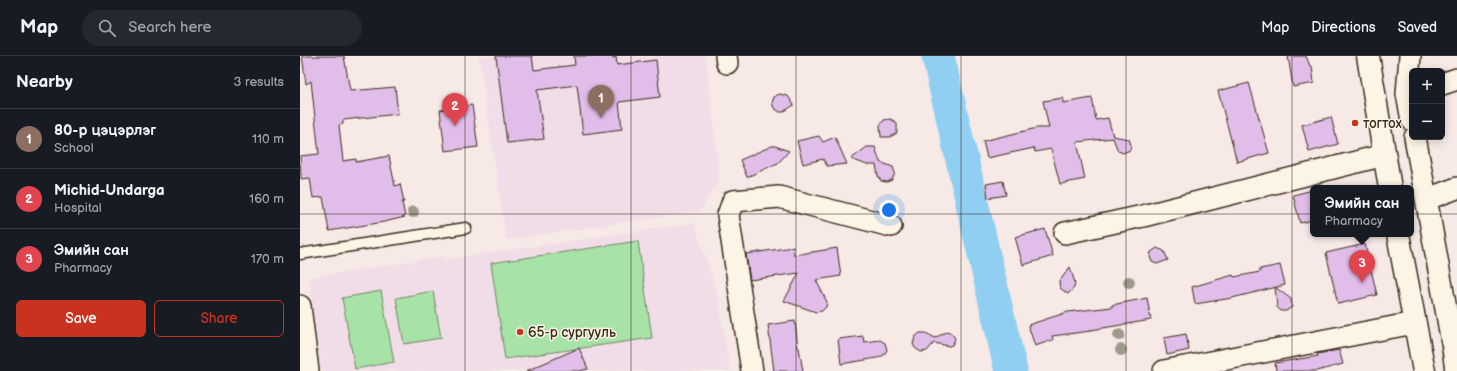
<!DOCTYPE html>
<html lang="en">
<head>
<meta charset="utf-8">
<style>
	body { margin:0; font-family:"Balsamiq Sans",sans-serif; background:#242831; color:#f1f3f6 }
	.controls { position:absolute; right:12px; top:12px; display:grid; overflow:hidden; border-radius:6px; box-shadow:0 2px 10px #0003 }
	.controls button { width:36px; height:36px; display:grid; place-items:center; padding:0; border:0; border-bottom:1px solid #363941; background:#171b24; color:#f1f3f6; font:20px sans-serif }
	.you { position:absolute; left:589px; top:154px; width:14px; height:14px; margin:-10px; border:3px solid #fff; border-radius:50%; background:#1a73e8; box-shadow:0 0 0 6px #1a73e833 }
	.badge { display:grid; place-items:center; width:26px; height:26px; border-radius:50%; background:#c8321e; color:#fff; font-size:13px; font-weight:700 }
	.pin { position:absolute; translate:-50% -33px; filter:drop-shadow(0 1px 2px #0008) }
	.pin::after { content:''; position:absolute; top:21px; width:14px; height:12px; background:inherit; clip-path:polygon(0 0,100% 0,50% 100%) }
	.popup { position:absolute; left:1010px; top:129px; width:104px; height:52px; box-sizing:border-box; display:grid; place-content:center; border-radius:6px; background:#171b24; filter:drop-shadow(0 1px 3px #0005); font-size:13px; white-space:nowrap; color:#9ea1a6 }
	.popup b { font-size:15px; color:#f1f3f6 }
	.popup::after { content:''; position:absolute; left:50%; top:100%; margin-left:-8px; border:8px solid transparent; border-top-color:#171b24 }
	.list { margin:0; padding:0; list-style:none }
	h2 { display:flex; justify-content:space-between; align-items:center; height:52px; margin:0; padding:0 16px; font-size:17px }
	h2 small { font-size:13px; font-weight:400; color:#9ea1a6 }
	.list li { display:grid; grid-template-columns:26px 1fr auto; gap:12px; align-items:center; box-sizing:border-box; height:60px; padding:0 16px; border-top:1px solid #363941 }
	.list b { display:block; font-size:15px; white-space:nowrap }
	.list p { margin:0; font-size:13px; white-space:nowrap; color:#9ea1a6 }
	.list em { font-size:13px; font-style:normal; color:#9ea1a6 }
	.actions { display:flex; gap:8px; padding:12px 16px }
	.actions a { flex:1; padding:9px 0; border:1px solid #c8321e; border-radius:6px; text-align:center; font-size:14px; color:#c8321e }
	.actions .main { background:#c8321e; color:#fff }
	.icon { flex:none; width:22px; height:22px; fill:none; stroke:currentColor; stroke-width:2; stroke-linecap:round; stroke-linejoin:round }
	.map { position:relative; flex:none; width:1157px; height:315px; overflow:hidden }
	header { display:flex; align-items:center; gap:24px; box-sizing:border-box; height:56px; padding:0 20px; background:#171b24; border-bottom:1px solid #363941 }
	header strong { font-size:19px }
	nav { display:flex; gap:22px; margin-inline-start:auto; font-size:14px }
	.search { width:280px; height:36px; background:#242831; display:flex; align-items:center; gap:10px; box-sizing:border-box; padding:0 14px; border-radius:22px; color:#9ea1a6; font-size:15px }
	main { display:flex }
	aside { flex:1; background:#171b24 }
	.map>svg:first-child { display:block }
	.built { fill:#f0dde7 }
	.green { fill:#a7e2a7; stroke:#718662 }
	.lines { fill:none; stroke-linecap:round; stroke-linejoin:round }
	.river { stroke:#90cff1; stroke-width:33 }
	.building { fill:#e1beea; stroke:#3b2a1e }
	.lane-casing { stroke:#3b2a1e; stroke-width:13 }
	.street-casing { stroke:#3b2a1e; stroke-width:24 }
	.secondary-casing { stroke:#3b2a1e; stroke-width:25 }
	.lane { stroke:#fcf5e5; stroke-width:10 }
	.street { stroke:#fcf5e5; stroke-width:21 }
	.secondary { stroke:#fcf5e5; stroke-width:22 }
	.tree { fill:#9e9a8b }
	.grid { fill:none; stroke:#3b2a1e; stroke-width:1; stroke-opacity:0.55 }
	.poi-dot { fill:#c8321e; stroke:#fcf5e5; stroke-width:1.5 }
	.labels { text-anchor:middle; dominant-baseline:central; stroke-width:3; stroke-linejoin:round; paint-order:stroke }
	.poi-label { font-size:14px; fill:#3b2a1e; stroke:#fcf5e5; text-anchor:start }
</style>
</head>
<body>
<header>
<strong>Map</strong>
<div class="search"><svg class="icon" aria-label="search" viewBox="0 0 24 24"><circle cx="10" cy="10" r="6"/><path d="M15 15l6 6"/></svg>Search here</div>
<nav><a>Map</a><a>Directions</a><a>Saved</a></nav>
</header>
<main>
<aside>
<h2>Nearby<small>3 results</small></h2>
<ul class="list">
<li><span class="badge" style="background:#8d6e63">1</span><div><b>80-р цэцэрлэг</b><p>School</p></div><em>110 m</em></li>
<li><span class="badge" style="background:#e0444e">2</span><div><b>Michid-Undarga</b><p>Hospital</p></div><em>160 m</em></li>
<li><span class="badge" style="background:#e0444e">3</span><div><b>Эмийн сан</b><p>Pharmacy</p></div><em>170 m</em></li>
</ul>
<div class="actions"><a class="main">Save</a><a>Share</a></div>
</aside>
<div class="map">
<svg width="1157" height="315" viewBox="0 0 1157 315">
	<rect width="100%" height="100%" fill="#f7eae6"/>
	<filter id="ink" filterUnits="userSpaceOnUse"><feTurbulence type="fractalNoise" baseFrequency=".025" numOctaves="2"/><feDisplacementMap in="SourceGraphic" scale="8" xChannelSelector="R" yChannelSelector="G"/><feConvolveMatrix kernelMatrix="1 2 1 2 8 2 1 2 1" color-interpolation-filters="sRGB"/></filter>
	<g filter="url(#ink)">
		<path class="built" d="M179 0H406L420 123 400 155 206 184Z
			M394 167 418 238 430 315H21L9 222 145 200 146 203Z"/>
		<path class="green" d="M338 185 352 282 205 303 191 207Z
			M81 235 94 306 55 313 42 242Z
			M133 235 141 282 104 288 96 242Z"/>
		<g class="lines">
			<path class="river" d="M638 0 711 315"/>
		</g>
		<path class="building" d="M2 0H44L50 35 95 31 98 58 43 64V68L39 69 43 105 56 103V106L89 100 95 130 100 128 104 146H102L105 161 84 166 29 175 23 141 13 142 10 122 1 123 0 100 19 98 11 25 6 28Z
			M196 0H232L234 14 275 9 274 0H312L313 2 316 1 317 9 356 4 360 41 319 46 322 73 283 78 277 29 237 34 244 83 207 87Z
			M988 0H1006L1010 10H1012L1014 27 993 31Z
			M949 27 969 97 937 106 918 35Z
			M479 38 488 40 494 49 483 56H480L474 52 472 47 474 41Z
			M763 42V47L792 42 796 64 808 62 813 80 829 83 831 89 830 94 823 97 818 95 813 82 777 86 785 123 760 128 751 93 735 96 734 92 687 102 683 85 737 72H749L743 45Z
			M172 49 178 91 145 95 140 54Z
			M1031 61 1038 88 1009 96 1002 69Z
			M590 63 596 66 597 68V77L590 81H581L580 69 584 64Z
			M519 80 523 86 535 81 547 108 527 110 523 103 503 108 497 85Z
			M472 90H475L489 95 478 107 447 121 440 104Z
			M567 91H575L580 106 593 111 595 117 592 124 587 126 581 125 578 120 576 109H567L551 103Z
			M703 125 706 139 688 142 686 128Z
			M1013 134V164L1000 167 993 139Z
			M745 173 753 200 723 209 715 181Z
			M1065 188 1077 239 1038 248 1026 197Z
			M493 191 494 199 537 192 541 220 516 224 527 246 526 251 522 255 516 256 484 245 499 217 450 224 446 198Z
			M857 192 864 195 868 204 857 208 852 206 850 201 851 196Z
			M980 209 985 229 932 242 895 248 892 231 933 219 934 221 960 216V213Z
			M770 211 775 227 774 232 768 238 760 232 759 226Z
			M975 231 991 243 992 251 986 255H981L977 251Z
			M847 242 851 264 791 274V275L752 280 753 284 735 290 728 269 768 256 812 251V249Z
			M495 265 498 292H499L503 315H474L468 269Z
			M648 275 653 279 655 283 652 289 649 290 634 287 627 295 621 296 615 292 613 288 615 281 620 277H626L635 282Z
			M886 278 889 294 867 299 864 282Z
			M563 280 564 286 580 284 585 287 587 294 584 299 577 302 541 308 538 283Z
			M279 292 288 313 279 315H226Z
			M1039 294 1043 308 1017 315H976L975 307 1018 300 1017 298Z"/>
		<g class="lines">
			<defs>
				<path id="lane" d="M0 198 166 172"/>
				<path id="street" d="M426 0 427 7
					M1110 0 1107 38 1112 64
					M1142 28 1157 23
					M1115 81 1153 292 1156 315
					M1127 143 1157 132
					M765 177 843 160 1084 99
					M0 250 8 315
					M452 315 428 159 433 145 479 141 591 170
					M864 315 1114 267"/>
				<path id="secondary" d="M1068 0 1090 132
					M1098 178 1124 315"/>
			</defs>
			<use href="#lane" class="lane-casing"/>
			<use href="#street" class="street-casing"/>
			<use href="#secondary" class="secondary-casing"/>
			<use href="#lane" class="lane"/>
			<use href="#street" class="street"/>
			<use href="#secondary" class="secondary"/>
		</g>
		<g class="tree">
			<circle cx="113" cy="156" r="6"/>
			<circle cx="829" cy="226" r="6"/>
			<circle cx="819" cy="279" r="6"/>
			<circle cx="821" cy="294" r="6"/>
		</g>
	</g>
	<path class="grid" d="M165 0V315M331 0V315M496 0V315M661 0V315M826 0V315M992 0V315M0 158H1157"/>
	<g class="poi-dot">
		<circle cx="1055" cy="67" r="4"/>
		<circle cx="220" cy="276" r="4"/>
	</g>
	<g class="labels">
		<g class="poi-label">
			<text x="1063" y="67">тогтох</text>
			<text x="228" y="276">65-р сургууль</text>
		</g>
	</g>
</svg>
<div class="controls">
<button>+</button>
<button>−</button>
</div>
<div class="you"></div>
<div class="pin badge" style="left:301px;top:62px;background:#8d6e63">1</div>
<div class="pin badge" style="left:155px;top:70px;background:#e0444e">2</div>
<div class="pin badge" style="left:1062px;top:227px;background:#e0444e">3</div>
<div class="popup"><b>Эмийн сан</b>Pharmacy</div>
</div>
</main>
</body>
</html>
